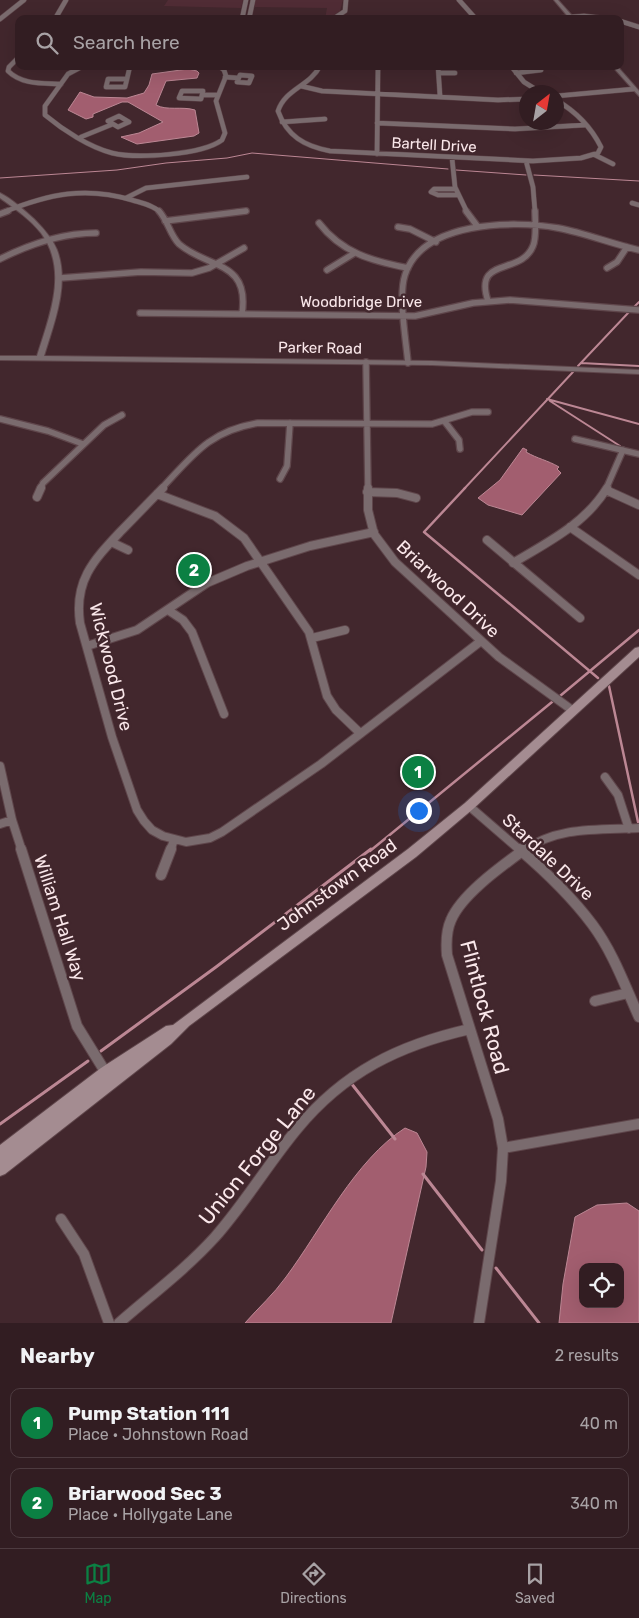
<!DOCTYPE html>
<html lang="en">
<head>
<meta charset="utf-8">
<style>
	body { margin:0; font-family:Rubik,sans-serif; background:#3d2a2f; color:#f1f3f6 }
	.controls { position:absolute; right:15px; bottom:15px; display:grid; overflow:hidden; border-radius:10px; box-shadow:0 5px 20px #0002 }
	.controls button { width:45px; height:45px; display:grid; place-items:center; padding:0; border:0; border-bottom:1px solid #4d3b40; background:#321d22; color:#f1f3f6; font:25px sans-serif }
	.compass { position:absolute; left:519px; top:85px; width:45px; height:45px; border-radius:50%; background:#321d22; box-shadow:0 5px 20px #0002; rotate:31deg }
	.you { position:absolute; left:418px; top:810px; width:18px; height:18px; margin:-12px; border:4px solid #fff; border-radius:50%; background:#1a73e8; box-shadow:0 0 0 8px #1a73e833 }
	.badge { display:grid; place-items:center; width:32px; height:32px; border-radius:50%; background:#0b8043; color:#fff; font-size:16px; font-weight:700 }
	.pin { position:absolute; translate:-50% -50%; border:2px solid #fff; box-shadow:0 1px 5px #0006 }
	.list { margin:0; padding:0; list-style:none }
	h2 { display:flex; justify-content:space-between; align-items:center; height:65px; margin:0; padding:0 20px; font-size:21px }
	h2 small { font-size:16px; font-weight:400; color:#a8a2a5 }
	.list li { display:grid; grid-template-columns:32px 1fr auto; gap:15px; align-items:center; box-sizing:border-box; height:70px; margin:0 10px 10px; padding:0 10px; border:1px solid #4d3b40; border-radius:10px }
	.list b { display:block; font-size:19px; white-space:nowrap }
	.list p { margin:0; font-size:16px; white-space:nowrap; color:#a8a2a5 }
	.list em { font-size:16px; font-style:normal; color:#a8a2a5 }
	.icon { flex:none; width:28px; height:28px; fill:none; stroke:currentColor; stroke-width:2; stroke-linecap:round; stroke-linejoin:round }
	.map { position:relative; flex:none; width:639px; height:1323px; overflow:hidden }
	.search { position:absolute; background:#321d22; box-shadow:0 5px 20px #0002; left:15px; right:15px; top:15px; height:55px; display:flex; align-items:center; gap:12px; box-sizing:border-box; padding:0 18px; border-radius:10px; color:#a8a2a5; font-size:19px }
	.sheet { height:225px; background:#321d22 }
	nav { display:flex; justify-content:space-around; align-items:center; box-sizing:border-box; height:70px; border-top:1px solid #4d3b40; background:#321d22; font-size:14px; color:#a8a2a5 }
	nav a { display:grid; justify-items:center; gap:2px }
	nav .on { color:#0b8043 }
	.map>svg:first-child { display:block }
	.built { fill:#502c35 }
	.water { fill:#a25e6f; stroke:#bc8794; fill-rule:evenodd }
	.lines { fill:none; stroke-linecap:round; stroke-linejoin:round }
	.stream-far3 { stroke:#bc8794; stroke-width:1 }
	.stream-far2 { stroke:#bc8794; stroke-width:2 }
	.stream-far1 { stroke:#bc8794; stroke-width:2.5 }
	.stream { stroke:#bc8794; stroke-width:3 }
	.minor-far3-casing { stroke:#5f464b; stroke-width:5.5 }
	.minor-far2-casing { stroke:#5f464b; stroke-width:8 }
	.minor-far1-casing { stroke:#5f464b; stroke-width:10 }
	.minor-casing { stroke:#5f464b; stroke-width:12 }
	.tertiary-casing { stroke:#5f464b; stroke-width:2 }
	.secondary-casing { stroke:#5f464b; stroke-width:2 }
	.minor-far3 { stroke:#7a6b6e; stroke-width:4.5 }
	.minor-far2 { stroke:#7a6b6e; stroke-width:5.5 }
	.minor-far1 { stroke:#7a6b6e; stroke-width:8 }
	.minor { stroke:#7a6b6e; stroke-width:10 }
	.tertiary { fill:#7a6b6e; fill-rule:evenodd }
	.secondary { fill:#a48c91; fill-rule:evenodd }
	.labels { text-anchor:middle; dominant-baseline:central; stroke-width:5; stroke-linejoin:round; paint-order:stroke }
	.far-street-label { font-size:15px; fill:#fae7ea; stroke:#42272d }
	.street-label { font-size:18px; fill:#fae7ea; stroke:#42272d }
	.near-street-label { font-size:21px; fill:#fae7ea; stroke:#42272d }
</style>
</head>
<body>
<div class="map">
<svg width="639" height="1323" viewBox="0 0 639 1323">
	<rect width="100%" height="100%" fill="#42272d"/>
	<path class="built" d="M168 0H243L241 8 164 6Z
		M255 0H343L340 11 328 19H325L327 8 255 7Z"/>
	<path class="water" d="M188 69 197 71 199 73 197 78 166 81 156 105C167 111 182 106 195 110L199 133 194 136 137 144 121 137 139 133 163 122 128 102H122L93 114V117L86 119 68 110 80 92 94 97 127 98 144 93 149 85 152 74Z
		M523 448 527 450 526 452C538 459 547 460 559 467L557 469 561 473 522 515 488 505 478 498 500 480Z
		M405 1128 417 1133 427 1152 426 1167 391 1323H245C258 1308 274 1294 286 1277 321 1230 355 1160 405 1128Z
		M627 1203 639 1211V1323H559L563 1284 575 1217 597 1205ZM583 1267H620V1304H583Z"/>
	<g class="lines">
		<path class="stream-far3" d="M456 170 526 175
			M534 175 639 181
			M0 178 117 170 166 163 227 158 252 153 448 169"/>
		<path class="stream-far2" d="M634 307 639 302
			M581 363 639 366
			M578 366 629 312
			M547 399 639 424
			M550 401 620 446
			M464 489 573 372"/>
		<path class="stream-far1" d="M465 488 424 532 598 678
			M609 686 638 822
			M560 696 639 630
			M370 851 552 702"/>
		<path class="stream" d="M101 1051 216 967 371 849
			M351 1083 395 1139
			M0 1124 88 1061
			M423 1174 482 1250
			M496 1268 539 1323"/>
		<defs>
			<path id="minor-far3" d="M459 0 476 19
				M0 19 24 0
				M55 19 66 0
				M242 19 246 0
				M249 19 253 0
				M333 19 345 11 346 0
				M543 19 584 16 611 19
				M620 21 639 27
				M19 57 9 67 8 71C22 85 43 83 61 84
				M83 66 68 74 45 106V115C63 130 89 147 112 153 136 159 202 155 222 140L225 133 216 101 226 76 224 70 219 66
				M320 66C310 86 285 89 278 111 287 136 304 146 330 151L533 161 581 158 598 153 601 147C591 127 575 111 556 100
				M438 66 440 96
				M511 66 524 82 540 92
				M439 73H455
				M516 73 541 70
				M240 75 252 76 249 83 237 82Z
				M225 77 238 78
				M108 79H127L125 87H106Z
				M127 79 130 66
				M301 86 322 91 498 100 526 99
				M182 91H203L201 99 179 98Z
				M202 95H217
				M556 96 634 89
				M119 116 129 122 118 127 108 121Z
				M282 122 325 119
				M377 123 515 129 585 125
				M81 137 113 124
				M377 154 378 66
				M595 155 613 164
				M452 158 455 187 467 212
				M526 161 533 187 535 212
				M455 189H434L431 192 438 195H457
				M126 198 146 188 247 177
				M632 203 639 205
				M4 212C49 194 85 186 132 200 142 203 153 205 160 212
				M236 212 246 211"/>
			<path id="minor-far2" d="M159 211C168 221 170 235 179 244 208 269 250 260 242 314
				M466 211 478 227
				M0 214 8 211
				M165 221 246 211
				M319 223C342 253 372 261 408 268
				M398 227 410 229 436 242
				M0 259C30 244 62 233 96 233
				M607 268 617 262 627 247
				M327 270 353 254
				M60 278 141 272 192 273 209 268 244 248
				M488 301C473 256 521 276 533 246 537 237 535 221 535 211
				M140 313 415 316 473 303 510 300 639 310
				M366 362 368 489
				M408 363C406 340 398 296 405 275 422 221 513 220 558 228 585 233 612 244 639 250
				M0 419 48 431 83 444
				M445 422 459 440 460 449
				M575 439 639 454
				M280 479 287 466 290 423
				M40 489 43 483 104 425 122 415
				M161 489C193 455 209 431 258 423L432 424 472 412H488
				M606 489 623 450"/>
			<path id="minor-far1" d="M163 488C148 503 134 518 120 532 93 561 74 581 80 623L112 737 137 810 144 821 152 830 163 836 186 842 210 838 222 832 321 764 481 641
				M368 488V510L374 534 395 562 499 657 572 710
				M606 490 639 505
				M367 492 397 493 416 498
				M157 494 215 516 244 538 309 632 327 696 336 710 360 733
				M37 497 41 488
				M570 527 639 575
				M487 540 580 618
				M111 542 128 550
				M513 563C548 542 585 524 607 488
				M168 610 183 620 192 632 224 714
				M312 638 345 630
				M87 646 137 630 207 583 247 566 310 546 374 532
				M0 766 12 820 22 851
				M605 777 618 795 629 829
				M469 806 521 851
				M0 824 12 820
				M170 851 174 840
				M523 851C557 826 598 830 639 828"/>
			<path id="minor" d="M21 849 77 1026 106 1073
				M519 849C546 872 571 896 592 924 613 952 625 986 639 1017
				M161 875 171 849
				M595 1001 628 993
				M503 1148 639 1124
				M61 1219 84 1254 109 1323
				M119 1323C151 1295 186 1269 215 1237 245 1203 268 1164 297 1129 344 1072 399 1045 470 1029
				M479 1323 501 1181 503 1148 498 1119 447 955C446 943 446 931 451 920 462 894 502 866 525 849"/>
			<path id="tertiary" d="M554 0H558L575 19H570Z
				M612 66H617L639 91V96Z
				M0 193C12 199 24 210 34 219 43 228 52 238 57 250 70 284 54 323 44 356L432 361 639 370V374L432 365 0 360V356H37C49 317 69 271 41 233 30 219 14 208 0 198Z"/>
			<path id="secondary" d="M639 647V657L473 809 416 857 189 1026 171 1044 5 1174 0 1176V1160L2 1159 0 1160V1145L101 1068 166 1026 173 1025 408 849 465 803 635 648Z"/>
		</defs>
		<use href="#minor-far3" class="minor-far3-casing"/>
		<use href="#minor-far2" class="minor-far2-casing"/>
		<use href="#minor-far1" class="minor-far1-casing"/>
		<use href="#minor" class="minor-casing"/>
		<use href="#tertiary" class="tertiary-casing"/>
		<use href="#secondary" class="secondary-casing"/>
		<use href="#minor-far3" class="minor-far3"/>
		<use href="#minor-far2" class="minor-far2"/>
		<use href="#minor-far1" class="minor-far1"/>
		<use href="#minor" class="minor"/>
		<use href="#tertiary" class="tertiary"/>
		<use href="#secondary" class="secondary"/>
	</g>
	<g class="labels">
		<g class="far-street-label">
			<text transform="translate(434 145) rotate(3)">Bartell Drive</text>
			<text x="361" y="302">Woodbridge Drive</text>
			<text transform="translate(320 348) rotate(1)">Parker Road</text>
		</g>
		<g class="street-label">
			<text transform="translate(448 589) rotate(43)">Briarwood Drive</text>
			<text transform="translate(111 667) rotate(76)">Wickwood Drive</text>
			<text transform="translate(548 857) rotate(43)">Stardale Drive</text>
			<text transform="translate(337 885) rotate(-36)">Johnstown Road</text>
			<text transform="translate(60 918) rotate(72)">William Hall Way</text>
		</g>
		<g class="near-street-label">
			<text transform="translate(485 1007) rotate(75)">Flintlock Road</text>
			<text transform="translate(257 1155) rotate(-51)">Union Forge Lane</text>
		</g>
	</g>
</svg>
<div class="controls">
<button><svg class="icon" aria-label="locate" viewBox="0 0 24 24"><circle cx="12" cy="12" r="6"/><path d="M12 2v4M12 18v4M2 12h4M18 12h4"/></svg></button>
</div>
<svg class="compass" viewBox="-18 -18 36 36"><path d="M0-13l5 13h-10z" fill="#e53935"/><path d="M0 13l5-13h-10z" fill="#a8a2a5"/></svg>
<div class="you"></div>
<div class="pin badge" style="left:418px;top:772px">1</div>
<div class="pin badge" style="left:194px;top:570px">2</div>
<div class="search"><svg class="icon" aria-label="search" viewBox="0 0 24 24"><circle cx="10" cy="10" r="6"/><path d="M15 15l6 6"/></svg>Search here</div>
</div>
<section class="sheet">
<h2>Nearby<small>2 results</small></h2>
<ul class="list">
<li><span class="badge">1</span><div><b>Pump Station 111</b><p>Place · Johnstown Road</p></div><em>40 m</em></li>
<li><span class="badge">2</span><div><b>Briarwood Sec 3</b><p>Place · Hollygate Lane</p></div><em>340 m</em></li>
</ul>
</section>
<nav>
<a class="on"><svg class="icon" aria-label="map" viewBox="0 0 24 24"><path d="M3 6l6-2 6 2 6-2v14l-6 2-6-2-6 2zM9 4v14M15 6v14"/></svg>Map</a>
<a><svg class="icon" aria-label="directions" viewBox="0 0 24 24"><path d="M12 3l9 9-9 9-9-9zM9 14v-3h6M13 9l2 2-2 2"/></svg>Directions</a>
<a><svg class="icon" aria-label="saved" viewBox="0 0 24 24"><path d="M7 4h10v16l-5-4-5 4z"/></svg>Saved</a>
</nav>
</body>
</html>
